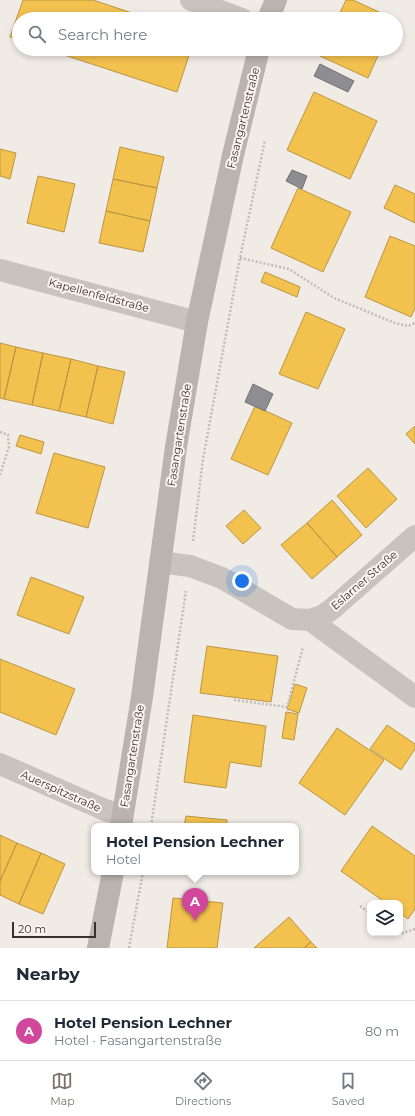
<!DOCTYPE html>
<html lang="en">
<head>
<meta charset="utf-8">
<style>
	body { margin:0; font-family:Montserrat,sans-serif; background:#f2f2f3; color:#1f2937 }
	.controls { position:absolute; right:12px; bottom:12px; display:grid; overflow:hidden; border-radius:8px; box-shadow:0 2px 6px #0003 }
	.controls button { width:36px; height:36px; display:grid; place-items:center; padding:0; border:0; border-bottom:1px solid #e0e1e3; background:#fff; color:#1f2937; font:20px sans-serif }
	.scale { position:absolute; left:12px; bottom:10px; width:84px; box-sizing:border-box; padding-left:4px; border:2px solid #3b302b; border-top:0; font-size:11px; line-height:14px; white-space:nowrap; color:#3b302b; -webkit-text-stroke:3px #fbf5ee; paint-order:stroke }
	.you { position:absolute; left:242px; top:581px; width:14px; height:14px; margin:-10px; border:3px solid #fff; border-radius:50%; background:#1a73e8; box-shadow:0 0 0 6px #1a73e833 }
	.badge { display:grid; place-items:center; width:26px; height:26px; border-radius:50%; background:#7a716c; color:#fff; font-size:13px; font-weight:700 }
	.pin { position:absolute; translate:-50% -33px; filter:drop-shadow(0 1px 2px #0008) }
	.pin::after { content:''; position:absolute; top:21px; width:14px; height:12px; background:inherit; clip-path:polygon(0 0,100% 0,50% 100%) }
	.popup { position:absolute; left:91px; top:823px; width:208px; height:52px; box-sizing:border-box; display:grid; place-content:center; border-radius:8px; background:#fff; filter:drop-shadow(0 1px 3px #0005); font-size:13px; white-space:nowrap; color:#747a83 }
	.popup b { font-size:15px; color:#1f2937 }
	.popup::after { content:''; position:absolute; left:50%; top:100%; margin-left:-8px; border:8px solid transparent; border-top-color:#fff }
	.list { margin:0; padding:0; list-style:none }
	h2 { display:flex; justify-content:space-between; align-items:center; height:52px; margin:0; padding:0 16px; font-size:17px }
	h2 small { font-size:13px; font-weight:400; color:#747a83 }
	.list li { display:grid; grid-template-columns:26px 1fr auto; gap:12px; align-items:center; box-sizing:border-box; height:60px; padding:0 16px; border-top:1px solid #e0e1e3 }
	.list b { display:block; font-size:15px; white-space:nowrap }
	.list p { margin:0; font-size:13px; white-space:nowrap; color:#747a83 }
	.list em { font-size:13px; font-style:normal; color:#747a83 }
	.icon { flex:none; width:22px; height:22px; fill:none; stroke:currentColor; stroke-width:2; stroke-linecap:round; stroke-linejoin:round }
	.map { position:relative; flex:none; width:415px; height:948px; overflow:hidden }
	.search { position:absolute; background:#fff; box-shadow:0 2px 6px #0003; left:12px; right:12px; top:12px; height:44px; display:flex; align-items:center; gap:10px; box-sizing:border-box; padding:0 14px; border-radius:22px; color:#747a83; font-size:15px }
	.sheet { height:112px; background:#fff }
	nav { display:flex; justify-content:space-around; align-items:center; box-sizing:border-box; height:56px; border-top:1px solid #e0e1e3; background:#fff; font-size:11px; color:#747a83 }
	nav a { display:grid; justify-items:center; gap:2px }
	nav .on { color:#7a716c }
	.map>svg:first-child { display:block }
	.homes { fill:#f2c14e; stroke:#bb9644 }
	.industry { fill:#8d8d92; stroke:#747173 }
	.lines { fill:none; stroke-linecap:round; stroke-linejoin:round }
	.path { stroke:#c2bbb6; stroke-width:2.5; stroke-dasharray:2 2; stroke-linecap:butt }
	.street { stroke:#c9c3be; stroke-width:22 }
	.secondary { stroke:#bab3ae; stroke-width:22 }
	.labels { text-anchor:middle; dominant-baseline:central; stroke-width:4; stroke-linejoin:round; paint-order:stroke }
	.street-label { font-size:11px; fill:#3b302b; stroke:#fbf5ee }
</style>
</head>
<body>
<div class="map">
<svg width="415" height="948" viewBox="0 0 415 948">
	<rect width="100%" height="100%" fill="#f0ebe5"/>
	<path class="homes" d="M23 0H93L150 19H19V40L10 37Z
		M346 0H353L394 19H337Z
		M46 49H191L177 92Z
		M323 49H381L368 78 320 56Z
		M314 92 377 121 350 179 287 150Z
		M120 147 164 157 157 188 113 179Z
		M0 149 16 153 10 179 0 176Z
		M38 176 75 184 64 232 27 223Z
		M113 179 157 188 150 221 106 211Z
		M395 185 415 194V223L384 208Z
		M298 188 351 212 323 272 271 248Z
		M106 211 150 221 143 252 99 243Z
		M390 236 415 246V308L411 317 365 297Z
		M265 272 300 287 297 297 261 282Z
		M306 312 345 329 318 389 279 374Z
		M0 343 16 347 4 399 0 398Z
		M16 347 43 353 32 405 4 399Z
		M43 353 71 359 59 411 32 405Z
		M71 359 98 366 86 417 59 411Z
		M98 366 125 372 113 424 86 417Z
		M255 406 292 423 268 475 231 459Z
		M415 426V444L406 434Z
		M20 435 44 442 41 454 16 446Z
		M54 453 105 467 88 528 36 513Z
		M368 468 397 499 366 528 337 496Z
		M332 500 362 535 337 557 307 523Z
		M244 510 261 528 243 544 226 526Z
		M307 523 337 557 312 579 281 545Z
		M31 577 84 597 69 634 17 615Z
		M207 646 278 656 271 702 200 693Z
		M0 659 75 689 56 735 0 712Z
		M295 684 307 688 299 713 287 709Z
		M286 712 298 714 294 740 282 738Z
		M193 715 266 726 261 767 230 762 226 788 184 782Z
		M387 725 415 744V749L401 770 370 749Z
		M337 728 384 760 345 815 299 783Z
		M186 816 227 820V826H184Z
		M372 826 415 856V909L408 919 400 913V903H386L341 871Z
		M0 835 17 843 0 881Z
		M17 843 41 853 19 904 0 895V881Z
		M41 853 65 864 43 914 19 904Z
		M173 898 223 903 217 948H167Z
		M289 917 311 942 304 948H254Z
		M311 942 317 948H304Z"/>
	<path class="industry" d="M320 64 354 81 348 92 314 76Z
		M292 170 307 176 302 189 286 181Z
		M253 384 273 394 265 411 245 402Z"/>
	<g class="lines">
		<path class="path" d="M240 258 289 269 334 298 395 323 408 326 415 323
			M0 432 8 435 9 447 0 475
			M193 541 203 459 240 258 265 140
			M234 700 287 707 303 647
			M151 826 186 591
			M360 906 370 913
			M398 933 400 934 415 929
			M129 948 143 872"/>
		<path class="street" d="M191 0 242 19
			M0 270 197 322
			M160 562 190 566 222 578 292 619 310 620 415 697
			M310 620 322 616 332 609 415 536
			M0 764 105 810 122 815"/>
		<path class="secondary" d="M268 19 276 0
			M121 826 142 697 176 447 197 322 233 155 259 49
			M98 948 113 872"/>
	</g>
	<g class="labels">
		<g class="street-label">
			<text transform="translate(243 118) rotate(-76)">Fasangartenstraße</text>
			<text transform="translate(99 295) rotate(15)">Kapellenfeldstraße</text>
			<text transform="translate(179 435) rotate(-81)">Fasangartenstraße</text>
			<text transform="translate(364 580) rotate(-41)">Eslarner Straße</text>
			<text transform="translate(132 756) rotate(-81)">Fasangartenstraße</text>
			<text transform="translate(61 791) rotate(24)">Auerspitzstraße</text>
		</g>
	</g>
</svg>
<div class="controls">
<button><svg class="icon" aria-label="layers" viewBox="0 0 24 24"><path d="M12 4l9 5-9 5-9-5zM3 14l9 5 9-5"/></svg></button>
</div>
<div class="scale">20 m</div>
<div class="you"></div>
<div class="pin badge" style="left:195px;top:921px;background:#d1479c">A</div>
<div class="popup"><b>Hotel Pension Lechner</b>Hotel</div>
<div class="search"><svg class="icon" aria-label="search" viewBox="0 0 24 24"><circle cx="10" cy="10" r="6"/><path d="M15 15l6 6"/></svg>Search here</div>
</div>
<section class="sheet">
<h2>Nearby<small></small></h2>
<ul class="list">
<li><span class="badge" style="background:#d1479c">A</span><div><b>Hotel Pension Lechner</b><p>Hotel · Fasangartenstraße</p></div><em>80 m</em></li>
</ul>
</section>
<nav>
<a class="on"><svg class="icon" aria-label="map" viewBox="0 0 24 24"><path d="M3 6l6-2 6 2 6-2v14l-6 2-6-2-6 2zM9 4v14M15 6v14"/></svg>Map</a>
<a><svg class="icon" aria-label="directions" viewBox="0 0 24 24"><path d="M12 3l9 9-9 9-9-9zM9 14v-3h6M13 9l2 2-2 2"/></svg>Directions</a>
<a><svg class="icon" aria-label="saved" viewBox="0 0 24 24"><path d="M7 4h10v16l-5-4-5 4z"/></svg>Saved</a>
</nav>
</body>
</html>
